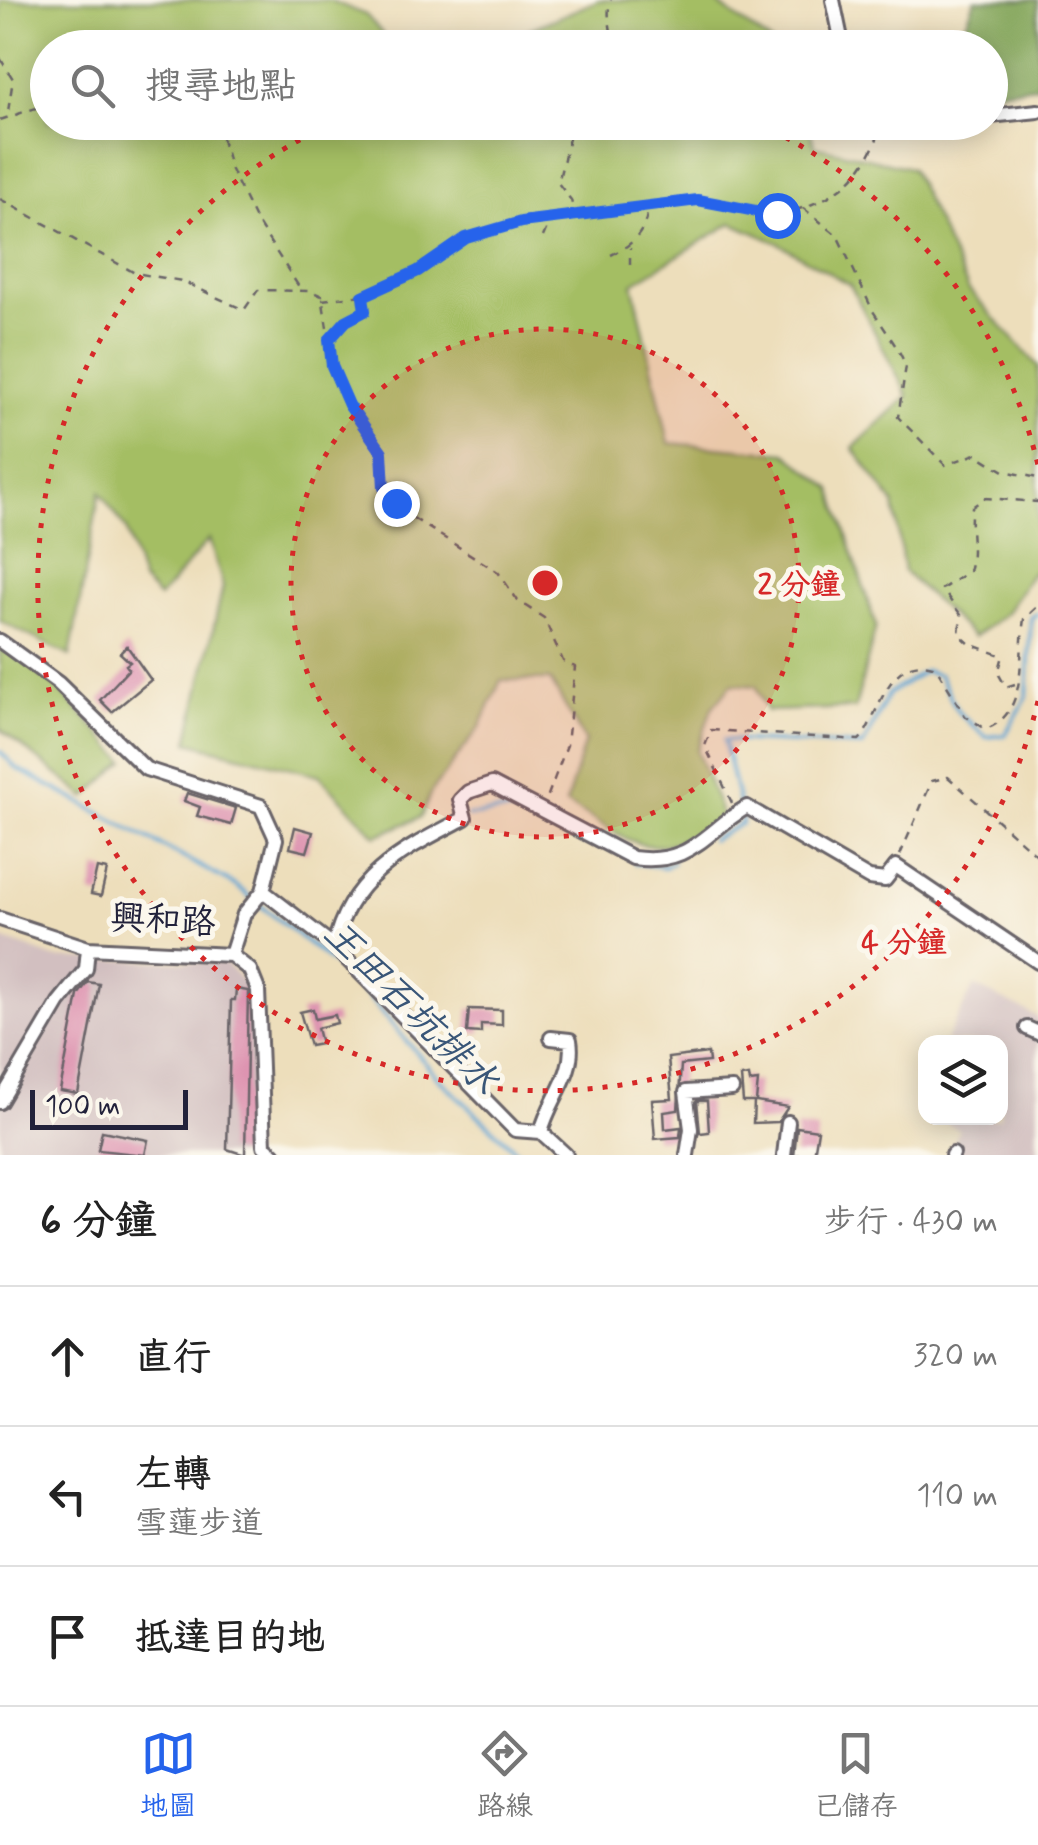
<!DOCTYPE html>
<html lang="zh-TW">
<head>
<meta charset="utf-8">
<style>
	body { margin:0; font-family:Mynerve,"LXGW WenKai TC",sans-serif; background:#f2f2f2; color:#222 }
	.controls { position:absolute; right:30px; bottom:30px; display:grid; overflow:hidden; border-radius:20px; box-shadow:0 5px 25px #0003 }
	.controls button { width:90px; height:90px; display:grid; place-items:center; padding:0; border:0; border-bottom:2px solid #e0e0e0; background:#fff; color:#222; font:50px sans-serif }
	.scale { position:absolute; left:30px; bottom:25px; width:158px; box-sizing:border-box; padding-left:10px; border:5px solid #22223b; border-top:0; font-size:28px; line-height:35px; white-space:nowrap; color:#22223b; -webkit-text-stroke:8px #fbf7ec; paint-order:stroke }
	.stop { position:absolute; width:30px; height:30px; margin:-22px; border:8px solid #2563eb; border-radius:50%; background:#fff }
	.stop.end { background:#2563eb; border-color:#fff; box-shadow:0 2px 10px #0008 }
	.list { margin:0; padding:0; list-style:none }
	h2 { display:flex; justify-content:space-between; align-items:center; height:130px; margin:0; padding:0 40px; font-size:42px }
	h2 small { font-size:32px; font-weight:400; color:#767676 }
	.list li { display:grid; grid-template-columns:65px 1fr auto; gap:30px; align-items:center; box-sizing:border-box; height:140px; padding:0 40px; border-top:2px solid #e0e0e0 }
	.list b { display:block; font-size:38px; white-space:nowrap }
	.list p { margin:0; font-size:32px; white-space:nowrap; color:#767676 }
	.list em { font-size:32px; font-style:normal; color:#767676 }
	.icon { flex:none; width:55px; height:55px; fill:none; stroke:currentColor; stroke-width:2; stroke-linecap:round; stroke-linejoin:round }
	.map { position:relative; flex:none; width:1038px; height:1155px; overflow:hidden }
	.search { position:absolute; background:#fff; box-shadow:0 5px 25px #0003; left:30px; right:30px; top:30px; height:110px; display:flex; align-items:center; gap:25px; box-sizing:border-box; padding:0 35px; border-radius:55px; color:#767676; font-size:38px }
	.sheet { height:550px; background:#fff }
	nav { display:flex; justify-content:space-around; align-items:center; box-sizing:border-box; height:140px; border-top:2px solid #e0e0e0; background:#fff; font-size:28px; color:#767676 }
	nav a { display:grid; justify-items:center; gap:5px }
	nav .on { color:#2563eb }
	.map>svg:first-child { display:block }
	.industrial { fill:#d2bfc0 }
	.green { fill:#a4be64; stroke:#637050; stroke-width:2.5 }
	.forest { fill:#83a55a; stroke:#52644a; stroke-width:2.5 }
	.lines { fill:none; stroke-linecap:round; stroke-linejoin:round }
	.stream { stroke:#5ca4d3; stroke-width:4 }
	.building { fill:#de94b1 }
	.minor-casing { stroke:#696468; stroke-width:18 }
	.path { stroke:#696468; stroke-width:2.5; stroke-dasharray:8 8; stroke-linecap:butt }
	.minor { stroke:#fff; stroke-width:12 }
	.route { stroke:#2563eb; stroke-width:12 }
	.ring { fill:none; stroke:#d62828; stroke-width:5; stroke-dasharray:5 10 }
	.labels { text-anchor:middle; dominant-baseline:central; stroke-width:10; stroke-linejoin:round; paint-order:stroke }
	.street-label { font-size:35px; fill:#22223b; stroke:#fbf7ec }
	.water-label { font-size:38px; font-style:italic; fill:#395678; stroke:#fbf7ec }
	.centre { fill:#d62828; stroke:#fbf7ec; stroke-width:5 }
	.ring-label { font-size:30px; text-anchor:middle; font-weight:bold; fill:#d62828; stroke:#fbf7ec; stroke-width:10; stroke-linejoin:round; paint-order:stroke }
</style>
</head>
<body>
<div class="map">
<svg width="1038" height="1155" viewBox="0 0 1038 1155">
	<rect width="100%" height="100%" fill="#fbf7ec"/>
	<filter id="ink" filterUnits="userSpaceOnUse"><feTurbulence type="fractalNoise" baseFrequency=".01" numOctaves="2"/><feDisplacementMap in="SourceGraphic" scale="20" xChannelSelector="R" yChannelSelector="G"/><feConvolveMatrix kernelMatrix="1 2 1 2 8 2 1 2 1" color-interpolation-filters="sRGB"/></filter>
	<filter id="wash" filterUnits="userSpaceOnUse"><feTurbulence type="fractalNoise" baseFrequency=".0048" numOctaves="4" result="noise"/><feDisplacementMap in="SourceGraphic" scale="40" xChannelSelector="R" yChannelSelector="G"/><feGaussianBlur stdDeviation="2.25" result="paint"/><feColorMatrix in="noise" values="0 0 0 0 0 0 0 0 0 0 0 0 0 0 0 0 0 1.4 0 .05"/><feComposite in="paint" operator="in"/></filter>
	<g filter="url(#wash)">
		<rect width="100%" height="100%" fill="#eddebb"/>
		<path class="industrial" d="M0 938 55 958 226 963 254 992 253 1155H0Z
			M974 986 1038 1017V1155H963L953 1145 959 1129 936 1118H1000V1042H945Z"/>
		<path class="green" d="M0 0H329L366 15 394 47 48 48V122L807 123 815 146 911 168 969 290 1038 366V575L1032 573 1006 613 974 637 904 572 894 504 853 448 908 396 850 285 778 243 732 223 633 283 669 443 786 453 832 489 876 626 855 708 767 711 756 686 732 684 712 708 697 751 723 818C643 867 642 845 566 804L585 741 550 680H501L480 727 431 792 421 817 376 836 319 775 188 742 223 586 209 539 159 598 142 581 126 529 100 492 70 656 0 621Z
			M599 0H712L777 47H488Z
			M0 643 32 660 125 761 86 797 0 729Z"/>
		<path class="forest" d="M975 0H1038V86L991 91 990 48 957 47Z"/>
		<g class="lines">
			<path class="stream" d="M0 751 16 768 235 885 354 980 439 1079 521 1155
				M740 808 724 740 863 746 888 694 925 671 939 675 958 712 986 737 1005 735 1027 697 1031 617 1038 614
				M468 816 528 809
				M712 840 742 823V818
				M635 863 665 867 673 862
				M327 936 337 918"/>
		</g>
		<g id="blocks">
			<path class="building" d="M127 646 151 680 112 712 100 700 129 669 126 665 130 662 120 653Z
				M187 793 236 808 231 825 197 816 200 807 184 801Z
				M295 827 313 832 307 852 290 848Z
				M97 868 107 870 101 896 91 894Z
				M88 982 99 984 78 1094 60 1091 78 995Z
				M236 989 248 991 245 1155 227 1149 231 1000H235Z
				M313 1009 315 1019 335 1015 337 1023 317 1028 321 1044 310 1046 300 1012Z
				M469 1009 502 1010V1025L481 1024V1033L467 1032Z
				M708 1053 709 1062 681 1065 678 1110 664 1112 665 1129 681 1127 680 1137 655 1139 652 1100 672 1099 668 1058Z
				M749 1076 750 1082 758 1081 756 1102 788 1107 778 1122 753 1123 754 1102H743L741 1077Z
				M697 1101H707L709 1132 700 1133Z
				M797 1127 818 1130 814 1155H794Z
				M102 1131 148 1140 145 1155 98 1150Z"/>
		</g>
	</g>
	<g filter="url(#ink)">
		<use href="#blocks" fill-opacity="0" stroke="#696468" stroke-width="2.5"/>
		<g class="lines">
			<defs>
				<path id="minor" d="M833 0 843 48
					M990 116 1038 111
					M890 122H937
					M0 641 58 683 146 769 261 806 276 839 263 891 334 946 515 1130 541 1132 566 1155
					M0 919 88 948 231 955 250 970 258 990 264 1146 274 1155
					M334 946C349 875 406 849 465 818L460 800 468 792 492 784 633 858C692 866 704 832 747 807L869 878 885 880 896 866 1038 962
					M231 955 244 914 263 891
					M1027 1028 1038 1033
					M0 1102 59 1002 86 969 88 948
					M541 1132C549 1099 576 1074 570 1040L551 1038
					M687 1155 691 1129 686 1092 732 1089
					M784 1155 788 1122
					M952 1155 953 1154"/>
			</defs>
			<use href="#minor" class="minor-casing"/>
			<path class="path" d="M610 48C615 30 604 18 611 0
				M0 58 13 79 7 118
				M0 120 48 104
				M217 122 231 170 255 219 301 290
				M573 122 558 183 571 200 574 213
				M0 199 135 273 182 281 244 310 258 290 311 291 322 296 333 366 349 405 382 452 386 491 402 511 498 572 518 601 544 618 563 661 575 667 567 745 547 798
				M803 208 837 235 873 311 899 351 906 366 898 417 945 465 976 454 1004 471 1038 478
				M779 215C832 201 862 183 881 128
				M543 237 551 218
				M611 255C633 245 646 232 648 207
				M630 265V248
				M322 300 363 295 418 271 466 239 521 222 698 200 777 215
				M330 339 346 321 365 311 363 295
				M1015 684 1006 687 998 673 1003 656 970 644 959 634 961 615 942 589 969 571C976 548 968 529 972 507L985 498 1038 502
				M732 803 705 746 711 730 859 740C878 723 886 649 936 667L965 716 986 729C1029 713 1018 655 1024 619L1038 606
				M900 855 932 781 948 777 1038 856"/>
			<use href="#minor" class="minor"/>
		</g>
	</g>
	<g class="lines" filter="url(#ink)">
		<path class="route" d="M396 503 384 488 382 452 349 405 332 366 329 340 346 321 365 311 363 296 418 271 466 238 521 222 698 200 777 215"/>
	</g>
	<circle cx="545" cy="583" r="254" fill="#d62828" fill-opacity=".12"/>
	<g class="ring">
		<circle cx="545" cy="583" r="254"/>
		<path d="M1038 701A507 507 0 1 1 331 124M759 124A507 507 0 0 1 1038 465"/>
	</g>
	<g class="labels">
		<g class="street-label">
			<text transform="translate(163 921) rotate(3)">興和路</text>
		</g>
		<g class="water-label">
			<text transform="translate(410 1008) rotate(45)">王田石坑排水</text>
		</g>
	</g>
	<circle cx="545" cy="583" r="15" class="centre"/>
	<g class="ring-label">
		<text x="799" y="594">2 分鐘</text>
		<text x="904" y="952">4 分鐘</text>
	</g>
</svg>
<div class="controls">
<button><svg class="icon" aria-label="layers" viewBox="0 0 24 24"><path d="M12 4l9 5-9 5-9-5zM3 14l9 5 9-5"/></svg></button>
</div>
<div class="scale">100 m</div>
<div class="stop" style="left:777px;top:215px"></div>
<div class="stop end" style="left:396px;top:503px"></div>
<div class="search"><svg class="icon" aria-label="search" viewBox="0 0 24 24"><circle cx="10" cy="10" r="6"/><path d="M15 15l6 6"/></svg>搜尋地點</div>
</div>
<section class="sheet">
<h2>6 分鐘<small>步行 · 430 m</small></h2>
<ul class="list">
<li><svg class="icon" aria-label="ahead" viewBox="0 0 24 24"><path d="M12 20V5M6 11l6-6 6 6"/></svg><div><b>直行</b></div><em>320 m</em></li>
<li><svg class="icon" aria-label="left" viewBox="0 0 24 24"><path d="M17 20v-9H6M10 6l-5 5 5 5"/></svg><div><b>左轉</b><p>雪蓮步道</p></div><em>110 m</em></li>
<li><svg class="icon" aria-label="arrive" viewBox="0 0 24 24"><path d="M6 21V4h12l-3 4 3 4H6"/></svg><div><b>抵達目的地</b></div></li>
</ul>
</section>
<nav>
<a class="on"><svg class="icon" aria-label="map" viewBox="0 0 24 24"><path d="M3 6l6-2 6 2 6-2v14l-6 2-6-2-6 2zM9 4v14M15 6v14"/></svg>地圖</a>
<a><svg class="icon" aria-label="directions" viewBox="0 0 24 24"><path d="M12 3l9 9-9 9-9-9zM9 14v-3h6M13 9l2 2-2 2"/></svg>路線</a>
<a><svg class="icon" aria-label="saved" viewBox="0 0 24 24"><path d="M7 4h10v16l-5-4-5 4z"/></svg>已儲存</a>
</nav>
</body>
</html>
